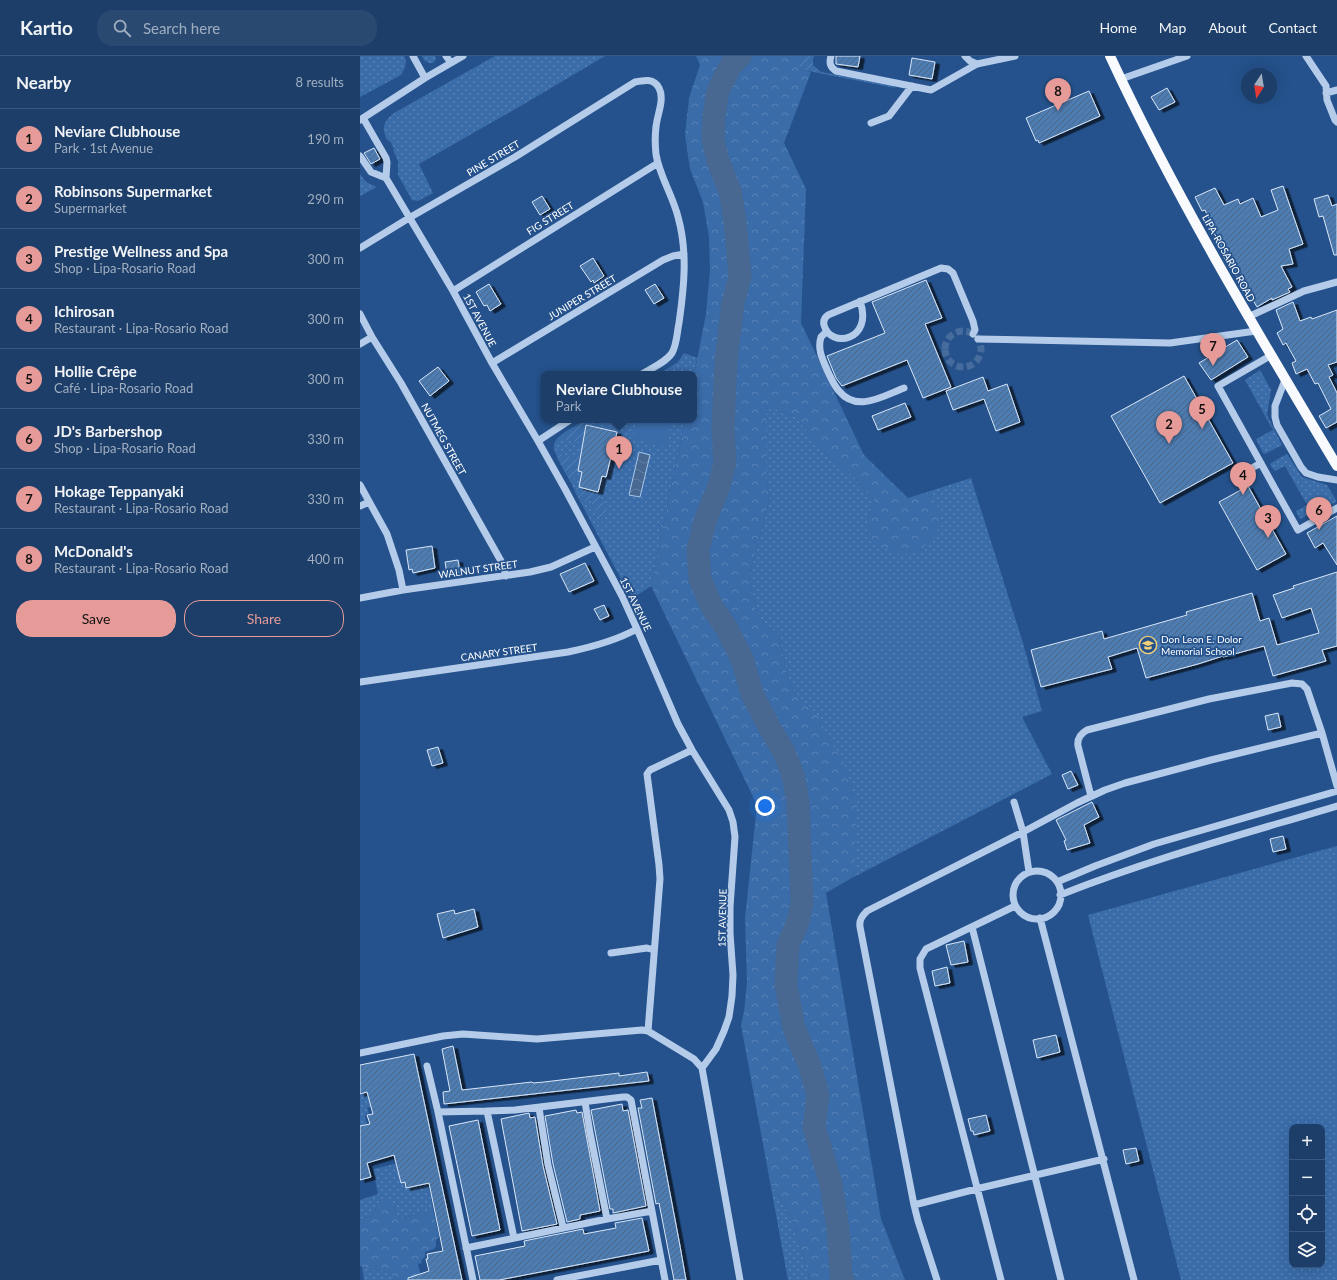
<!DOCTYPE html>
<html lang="en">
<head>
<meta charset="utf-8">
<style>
	body { margin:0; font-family:Lato,sans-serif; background:#294971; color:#f1f3f6 }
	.controls { position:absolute; right:12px; bottom:12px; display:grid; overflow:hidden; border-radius:8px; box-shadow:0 4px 16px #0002 }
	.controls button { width:36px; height:36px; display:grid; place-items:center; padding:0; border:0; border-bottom:1px solid #3a577d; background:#1c3e69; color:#f1f3f6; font:20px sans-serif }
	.compass { position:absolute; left:881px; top:12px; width:36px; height:36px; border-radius:50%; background:#1c3e69; box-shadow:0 4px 16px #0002; rotate:192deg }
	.you { position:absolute; left:405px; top:750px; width:14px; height:14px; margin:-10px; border:3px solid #fff; border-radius:50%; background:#1a73e8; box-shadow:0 0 0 6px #1a73e833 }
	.badge { display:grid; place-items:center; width:26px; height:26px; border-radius:50%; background:#e69b98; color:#111; font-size:13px; font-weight:700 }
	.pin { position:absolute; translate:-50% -33px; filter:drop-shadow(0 1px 2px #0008) }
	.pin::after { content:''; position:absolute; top:21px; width:14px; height:12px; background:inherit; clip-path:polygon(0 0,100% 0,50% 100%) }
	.popup { position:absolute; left:181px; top:315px; width:156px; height:52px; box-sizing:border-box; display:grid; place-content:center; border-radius:8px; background:#1c3e69; filter:drop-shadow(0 1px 3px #0005); font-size:13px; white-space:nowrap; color:#a0aec0 }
	.popup b { font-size:15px; color:#f1f3f6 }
	.popup::after { content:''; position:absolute; left:50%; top:100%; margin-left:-8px; border:8px solid transparent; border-top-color:#1c3e69 }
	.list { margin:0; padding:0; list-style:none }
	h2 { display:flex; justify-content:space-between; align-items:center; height:52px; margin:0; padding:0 16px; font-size:17px }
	h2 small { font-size:13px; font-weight:400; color:#a0aec0 }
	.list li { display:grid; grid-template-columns:26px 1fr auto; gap:12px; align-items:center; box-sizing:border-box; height:60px; padding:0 16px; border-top:1px solid #3a577d }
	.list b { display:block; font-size:15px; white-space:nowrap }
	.list p { margin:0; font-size:13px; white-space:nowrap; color:#a0aec0 }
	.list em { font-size:13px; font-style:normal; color:#a0aec0 }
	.actions { display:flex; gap:8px; padding:12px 16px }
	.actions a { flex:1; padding:9px 0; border:1px solid #e69b98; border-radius:16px; text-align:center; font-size:14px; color:#e69b98 }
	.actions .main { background:#e69b98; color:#111 }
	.icon { flex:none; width:22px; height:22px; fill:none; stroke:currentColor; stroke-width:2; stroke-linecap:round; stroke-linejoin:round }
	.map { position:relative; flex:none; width:977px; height:1224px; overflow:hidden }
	header { display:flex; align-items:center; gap:24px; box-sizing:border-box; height:56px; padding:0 20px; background:#1c3e69; border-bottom:1px solid #3a577d }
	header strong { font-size:19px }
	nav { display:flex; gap:22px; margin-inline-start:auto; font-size:14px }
	.search { width:280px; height:36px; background:#294971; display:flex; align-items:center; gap:10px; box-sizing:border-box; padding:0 14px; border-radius:16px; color:#a0aec0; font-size:15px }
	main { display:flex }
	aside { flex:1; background:#1c3e69 }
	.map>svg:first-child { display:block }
	.grass { fill:url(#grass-dots); fill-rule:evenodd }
	.forest { fill:url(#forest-crowns) }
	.garden { fill:url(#garden-furrows) }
	.pitch { fill:#3a6ca9 }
	.water { fill:url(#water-waves); stroke:#a8c7eb }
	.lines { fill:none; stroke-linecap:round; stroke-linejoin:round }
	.river { stroke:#486891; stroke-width:23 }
	.building { fill:url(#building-hatch); stroke:#d8e7f8; filter:url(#shadow) }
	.minor-tunnel { stroke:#466c9d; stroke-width:7; stroke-dasharray:7 3.5; stroke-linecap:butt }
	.minor { stroke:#b4ccea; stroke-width:7 }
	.major { stroke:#f8fafe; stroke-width:10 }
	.labels { text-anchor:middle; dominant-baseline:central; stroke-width:3.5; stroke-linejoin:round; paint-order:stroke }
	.street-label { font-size:10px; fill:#fff; stroke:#25528c }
	.poi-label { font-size:10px; fill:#fff; stroke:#25528c; text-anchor:start }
</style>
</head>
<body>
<header>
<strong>Kartio</strong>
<div class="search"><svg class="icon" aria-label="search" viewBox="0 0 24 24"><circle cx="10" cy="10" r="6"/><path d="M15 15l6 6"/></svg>Search here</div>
<nav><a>Home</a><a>Map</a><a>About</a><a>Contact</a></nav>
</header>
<main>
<aside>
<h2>Nearby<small>8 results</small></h2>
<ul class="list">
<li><span class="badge">1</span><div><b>Neviare Clubhouse</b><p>Park · 1st Avenue</p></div><em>190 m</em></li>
<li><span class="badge">2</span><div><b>Robinsons Supermarket</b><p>Supermarket</p></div><em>290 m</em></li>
<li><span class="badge">3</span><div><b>Prestige Wellness and Spa</b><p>Shop · Lipa-Rosario Road</p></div><em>300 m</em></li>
<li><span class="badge">4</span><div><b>Ichirosan</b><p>Restaurant · Lipa-Rosario Road</p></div><em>300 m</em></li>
<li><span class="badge">5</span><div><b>Hollie Crêpe</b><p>Café · Lipa-Rosario Road</p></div><em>300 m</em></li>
<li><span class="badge">6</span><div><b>JD's Barbershop</b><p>Shop · Lipa-Rosario Road</p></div><em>330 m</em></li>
<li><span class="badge">7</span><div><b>Hokage Teppanyaki</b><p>Restaurant · Lipa-Rosario Road</p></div><em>330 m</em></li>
<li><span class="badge">8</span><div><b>McDonald's</b><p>Restaurant · Lipa-Rosario Road</p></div><em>400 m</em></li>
</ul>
<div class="actions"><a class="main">Save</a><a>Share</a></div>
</aside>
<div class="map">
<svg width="977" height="1224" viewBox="0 0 977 1224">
	<defs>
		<pattern id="grass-dots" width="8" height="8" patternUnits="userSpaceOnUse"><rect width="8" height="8" fill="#3a6ca9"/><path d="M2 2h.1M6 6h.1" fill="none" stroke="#5882b6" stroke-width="1.8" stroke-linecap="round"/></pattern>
		<pattern id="forest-crowns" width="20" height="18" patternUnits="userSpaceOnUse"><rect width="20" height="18" fill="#3a6ca9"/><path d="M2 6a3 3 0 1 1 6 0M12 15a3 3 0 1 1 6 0" fill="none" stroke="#5882b6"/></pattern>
		<pattern id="garden-furrows" width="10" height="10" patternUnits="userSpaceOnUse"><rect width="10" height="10" fill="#3a6ca9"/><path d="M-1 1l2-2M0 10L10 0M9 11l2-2" fill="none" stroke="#5882b6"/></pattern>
		<pattern id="water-waves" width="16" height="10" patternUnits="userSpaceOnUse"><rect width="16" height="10" fill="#486891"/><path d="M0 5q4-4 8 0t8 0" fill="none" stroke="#637fa2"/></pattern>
		<pattern id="building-hatch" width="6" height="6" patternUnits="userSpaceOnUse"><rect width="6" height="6" fill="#4e7bb2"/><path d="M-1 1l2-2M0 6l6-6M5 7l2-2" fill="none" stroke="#4d6684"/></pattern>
		<filter id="shadow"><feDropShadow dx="4.5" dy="2.5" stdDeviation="0" flood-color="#0009"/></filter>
	</defs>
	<rect width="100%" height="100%" fill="#25528c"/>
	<path class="grass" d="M0 0H44L46 4 45 11 41 19 0 41Z
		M62 0H75L76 3 73 7H69L64 4Z
		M135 0H245L164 48 59 108 73 137 58 145 52 144 38 119V105L33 94 34 93 30 85H28C21 74 23 65 34 57Z
		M0 118 6 126 17 131 0 140Z
		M324 297 337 302 334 319 299 318 318 306Z
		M900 314 911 334 907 359 922 389 905 398 903 397 896 383 913 374 885 324Z
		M406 352 435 360 464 396 495 422 514 445 507 465 579 453 567 436 611 422 663 587 682 655 662 661 692 718 490 823 495 814V784L455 656 437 641 428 622 419 579 403 566 397 557 389 520 410 442 406 422Z
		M226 364H325L291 530 273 542 262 525 221 447 194 393C192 380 216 370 226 364Z
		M927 398 942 421 967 429 976 444V446L940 463 936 455 947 449 925 410 915 415 910 409 911 407Z
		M977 790V1224H821L728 859ZM932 1071H962V1209H932Z
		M29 1032 22 1047 7 1052 9 1057 6 1058 5 1061 7 1068 0 1070V1039Z
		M63 1101 74 1158 59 1157 42 1163 36 1158 34 1150 20 1144 12 1160 4 1162 0 1164V1144L18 1138 13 1113Z
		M410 1126 432 1163 450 1224H428Z
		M2 1210 8 1213 23 1214 39 1224H4Z"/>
	<path class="forest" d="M336 0H444L438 13 451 16 424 87 446 133 441 267 504 399 548 442 567 436 580 453 578 475 559 496 540 499 511 484 507 465 514 445 495 422 464 396 435 360 406 352V422L410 442 389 520 397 557 403 566 419 579 428 622 437 641 455 656 486 712 497 751 495 784V814L490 823 466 837 521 1163 545 1224H450L432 1163 410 1126 381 969 384 956 387 926 385 862 397 749 291 530 325 364H334V319L346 258 350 214 349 181 343 146 330 113 325 79 329 42 340 9Z
		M28 1143 34 1150 36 1158 42 1163 59 1157 74 1158 79 1181 76 1184V1190L74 1193 65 1196V1201L61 1204 62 1207 58 1208 62 1224H39L23 1214 8 1213 0 1210V1164L4 1162 12 1160 20 1144Z"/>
	<path class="garden" d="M444 0H454L453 3V9L461 16 534 30 535 32 438 13Z
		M226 364H238L236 372 226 371 223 387C215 386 197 377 197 392 197 395 199 398 202 399 205 401 215 400 220 401L217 420 213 423H209C205 416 193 397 194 389 195 380 218 369 226 364Z
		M219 431 238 436 248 454 243 468 229 443 221 447 215 436 217 432Z"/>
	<path class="pitch" d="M277 364H312L306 391 273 383Z"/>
	<path class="water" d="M279 396 290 399 280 441 269 439Z"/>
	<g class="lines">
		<path class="river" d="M380 0 371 9 358 35 354 60 353 83 358 105 370 135 375 165 380 220 373 247 366 305 363 373 365 407 359 430 345 465 338 494 340 523 353 553 366 571 383 605 392 638 411 674 424 696 433 719 438 745 442 847 438 866 428 889 426 929 434 972 450 1010 458 1039 454 1071 471 1128 478 1172 481 1219 483 1224"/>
	</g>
	<path class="building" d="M476 0H500L498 11 476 8Z
		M552 2 575 6 572 23 549 19Z
		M807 32 815 46 799 54 791 41Z
		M729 35 740 60 679 87 678 84 676 85 666 62Z
		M14 92 20 103 11 108 4 97Z
		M923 130 943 188 929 193 933 208 921 210 932 231 928 233 930 236 912 244V242L897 251 884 229 882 230 872 213 871 214 862 198 864 196 845 154 842 155 835 141 855 132 864 149 878 143 880 148 893 142 901 161 918 154 911 134Z
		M968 139 972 150 977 148V199H974L963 160 959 161 954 143Z
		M182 140 190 153 180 159 172 146Z
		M233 202 244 220 234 227 233 224 231 226 220 210Z
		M566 224 582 262 565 268 591 331 563 342 547 304 482 330 476 322 467 300 525 277 512 246Z
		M129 228 141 248 130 255 127 249 124 250 116 236Z
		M295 228 304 242 294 248 285 234Z
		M933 246 940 265 951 261 952 263 977 254V306L968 309 973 319 969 321 977 337V366L966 372 959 360 971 353 958 327 955 328 947 313 936 318 932 307 936 305 926 287 923 289 917 277 923 273 916 254Z
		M877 284 888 301 851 324 839 307Z
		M78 311 89 325 70 340 59 325Z
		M824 320 873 407 800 447 751 360Z
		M623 321 628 335 647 328 660 366 636 375 624 343 593 354 586 335Z
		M545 347 551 361 518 374 512 360Z
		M226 369 257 376 246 421 242 420 238 436 219 431 222 416 218 415Z
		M888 430 926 498 897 514 859 446Z
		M977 460V509L963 487 955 492 947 477Z
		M72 490 75 512 53 517 52 513 49 514 46 494Z
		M98 504 100 516 87 518 85 506Z
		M225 507 234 525 209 536 200 518Z
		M977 516V590L962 594 966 605 913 620 904 590 863 601V600L838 608 786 622 777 592 748 601 752 613 681 631 671 594 742 575 744 583 827 559 826 556 892 537 900 565 909 562 917 589 959 577 951 552 922 562 913 539 934 532 933 530Z
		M244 549 249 560 240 564 234 553Z
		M918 657 921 671 908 674 905 660Z
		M78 691 83 707 72 710 67 694Z
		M711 715 718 729 708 733 702 719Z
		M732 746 739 761 724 769 730 787 707 794 704 785 706 784 696 764Z
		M923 780 926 793 913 796 910 783Z
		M114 853 118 871 83 882 77 858 94 854 95 858Z
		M604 885 608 906 591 909 586 889Z
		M587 911 590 927 575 930 572 915Z
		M696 979 700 996 677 1002 673 984Z
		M93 990 102 1034 172 1026 173 1027 184 1026 259 1017V1020L287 1016 289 1025 84 1048 83 1036 90 1035 82 993Z
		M54 998 78 1112 102 1224H48V1222L69 1215 66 1203H68L67 1198 83 1195 69 1127 46 1132 45 1126 41 1127 34 1099 7 1107 11 1121 0 1124V1070L10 1068 7 1059 13 1058 7 1036 0 1038V1009Z
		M292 1042 320 1190 326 1224H314L299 1147 296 1148 278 1052H282L280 1044Z
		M262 1048 263 1055 268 1054 286 1150 253 1157V1153H250L231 1054Z
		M216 1054 217 1057 222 1056 240 1155 220 1159V1163L207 1166 193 1108 185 1060Z
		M169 1057 170 1062 175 1061 183 1110 197 1168 162 1175 141 1063Z
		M626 1059 630 1075 614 1079 613 1075H611L608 1063Z
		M118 1064 140 1174 112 1180 89 1070Z
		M776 1092 779 1105 766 1108 763 1094Z
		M282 1162 289 1195 139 1224H120L115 1200 165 1190 164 1185 223 1173 224 1178 256 1172 255 1167Z"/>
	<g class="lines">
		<path class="minor-tunnel" d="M585 293a18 18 0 1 1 36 0a18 18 0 1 1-36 0Z"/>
		<path class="minor" d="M53 0 65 22
			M86 0 91 7
			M471 0C469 7 470 11 476 15L571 34 617 8 655 0
			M605 0 610 5 617 8
			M946 0 966 30 967 44 975 64 977 66
			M761 23 827 0
			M966 37 977 34
			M3 62 26 102 27 106 26 122
			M0 64 65 22 103 0
			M511 67 529 60 552 30
			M0 100 11 116 26 122
			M26 122 93 235 132 307 178 385 205 433 262 540 277 573 318 668 332 694 369 754 373 766 375 781 370 851V877L373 919 372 940 369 961 364 975 356 993 342 1012
			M0 192 49 162 155 101 275 26C284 24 294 22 299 32 305 43 297 59 296 71 295 79 295 89 296 98 299 119 313 140 318 161 328 196 324 232 319 267 317 276 317 288 312 297 306 306 292 312 282 318
			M93 235 298 107
			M500 245C514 285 470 293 464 269 463 265 464 262 468 259L581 212 588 213 593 217 613 265 615 274 613 278
			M0 258 12 281 41 327 141 505 146 520
			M888 261 944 235 977 226
			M466 276 461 281C457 294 463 304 468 316 471 322 474 330 479 335 497 357 523 340 544 332
			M618 283 810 287 896 275
			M0 288 12 281
			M910 300 858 330 938 474 977 452
			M132 307 303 204 313 200 324 198
			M925 324 915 350V361L917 369 941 411 946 417 958 421 977 424
			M178 385 210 364
			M892 412 901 407
			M0 429 27 478 39 514 43 534
			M0 450 9 446
			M0 542 43 534 170 516 191 511 235 491
			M0 626 208 596C232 591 255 585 277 573
			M731 740 718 690C717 683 720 678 727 674L849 643 932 627 942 628 947 633 962 677 977 730
			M654 746 663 776 669 816
			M653 839a24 24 0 1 1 48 0a24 24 0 1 1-48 0Z
			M697 826 735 810 794 788 977 735
			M700 839C791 803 884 778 977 750
			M680 862 774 1224
			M612 871 701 1224
			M251 897 287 892 294 894
			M288 975 300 823 299 809 287 718 290 714 332 694
			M0 997 83 980 103 978 177 983 282 974 288 975 334 1003 342 1012 380 1224
			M67 1010 78 1056 113 1224
			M225 1046 230 1077 247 1163
			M179 1052 188 1109 203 1171
			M127 1055 154 1182
			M78 1056 127 1055 155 1054 263 1041H267L271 1044 305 1224
			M554 1149 616 1133 744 1103
			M106 1192 247 1163 292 1155
			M197 1224 301 1204
			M577 1224 558 1165 554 1149 500 871C499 864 502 860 507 855L663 776 717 747 745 734 765 727 851 704 962 677
			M641 1224 560 912V903L566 893 655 850"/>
		<path class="major" d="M750 0C816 142 897 276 977 410"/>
	</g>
	<defs>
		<symbol id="school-ring" viewBox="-11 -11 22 22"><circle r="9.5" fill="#25528c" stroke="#f4d078" stroke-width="1.5"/><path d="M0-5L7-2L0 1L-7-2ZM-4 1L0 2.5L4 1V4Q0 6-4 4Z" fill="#f4d078"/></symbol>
	</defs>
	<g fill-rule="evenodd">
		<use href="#school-ring" x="778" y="579" width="20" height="20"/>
	</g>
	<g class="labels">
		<g class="street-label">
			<text transform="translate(133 102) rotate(-31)">PINE STREET</text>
			<text transform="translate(190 162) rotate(-32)">FIG STREET</text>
			<text transform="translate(869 202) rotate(61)">LIPA-ROSARIO ROAD</text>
			<text transform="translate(222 241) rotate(-31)">JUNIPER STREET</text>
			<text transform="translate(120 264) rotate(62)">1ST AVENUE</text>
			<text transform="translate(84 383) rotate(61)">NUTMEG STREET</text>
			<text transform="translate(118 513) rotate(-8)">WALNUT STREET</text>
			<text transform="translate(276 548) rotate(64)">1ST AVENUE</text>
			<text transform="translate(139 596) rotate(-8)">CANARY STREET</text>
			<text transform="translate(362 862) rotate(-89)">1ST AVENUE</text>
		</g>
		<g class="poi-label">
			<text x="801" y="583">Don Leon E. Dolor<tspan x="801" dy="12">Memorial School</tspan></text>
		</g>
	</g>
</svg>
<div class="controls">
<button>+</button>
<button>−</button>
<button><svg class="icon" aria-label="locate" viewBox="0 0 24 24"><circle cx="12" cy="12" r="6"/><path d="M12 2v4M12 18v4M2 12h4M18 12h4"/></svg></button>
<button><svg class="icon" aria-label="layers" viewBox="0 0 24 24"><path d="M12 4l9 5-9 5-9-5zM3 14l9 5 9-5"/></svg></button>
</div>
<svg class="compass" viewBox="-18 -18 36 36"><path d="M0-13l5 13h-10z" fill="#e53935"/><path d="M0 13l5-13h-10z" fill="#a0aec0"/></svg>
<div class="you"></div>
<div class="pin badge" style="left:259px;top:413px">1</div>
<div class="popup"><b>Neviare Clubhouse</b>Park</div>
<div class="pin badge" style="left:809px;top:388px">2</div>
<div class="pin badge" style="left:908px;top:482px">3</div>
<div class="pin badge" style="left:883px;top:439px">4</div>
<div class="pin badge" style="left:842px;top:373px">5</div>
<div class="pin badge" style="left:959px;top:474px">6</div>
<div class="pin badge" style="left:853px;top:310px">7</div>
<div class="pin badge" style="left:698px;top:55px">8</div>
</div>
</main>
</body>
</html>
